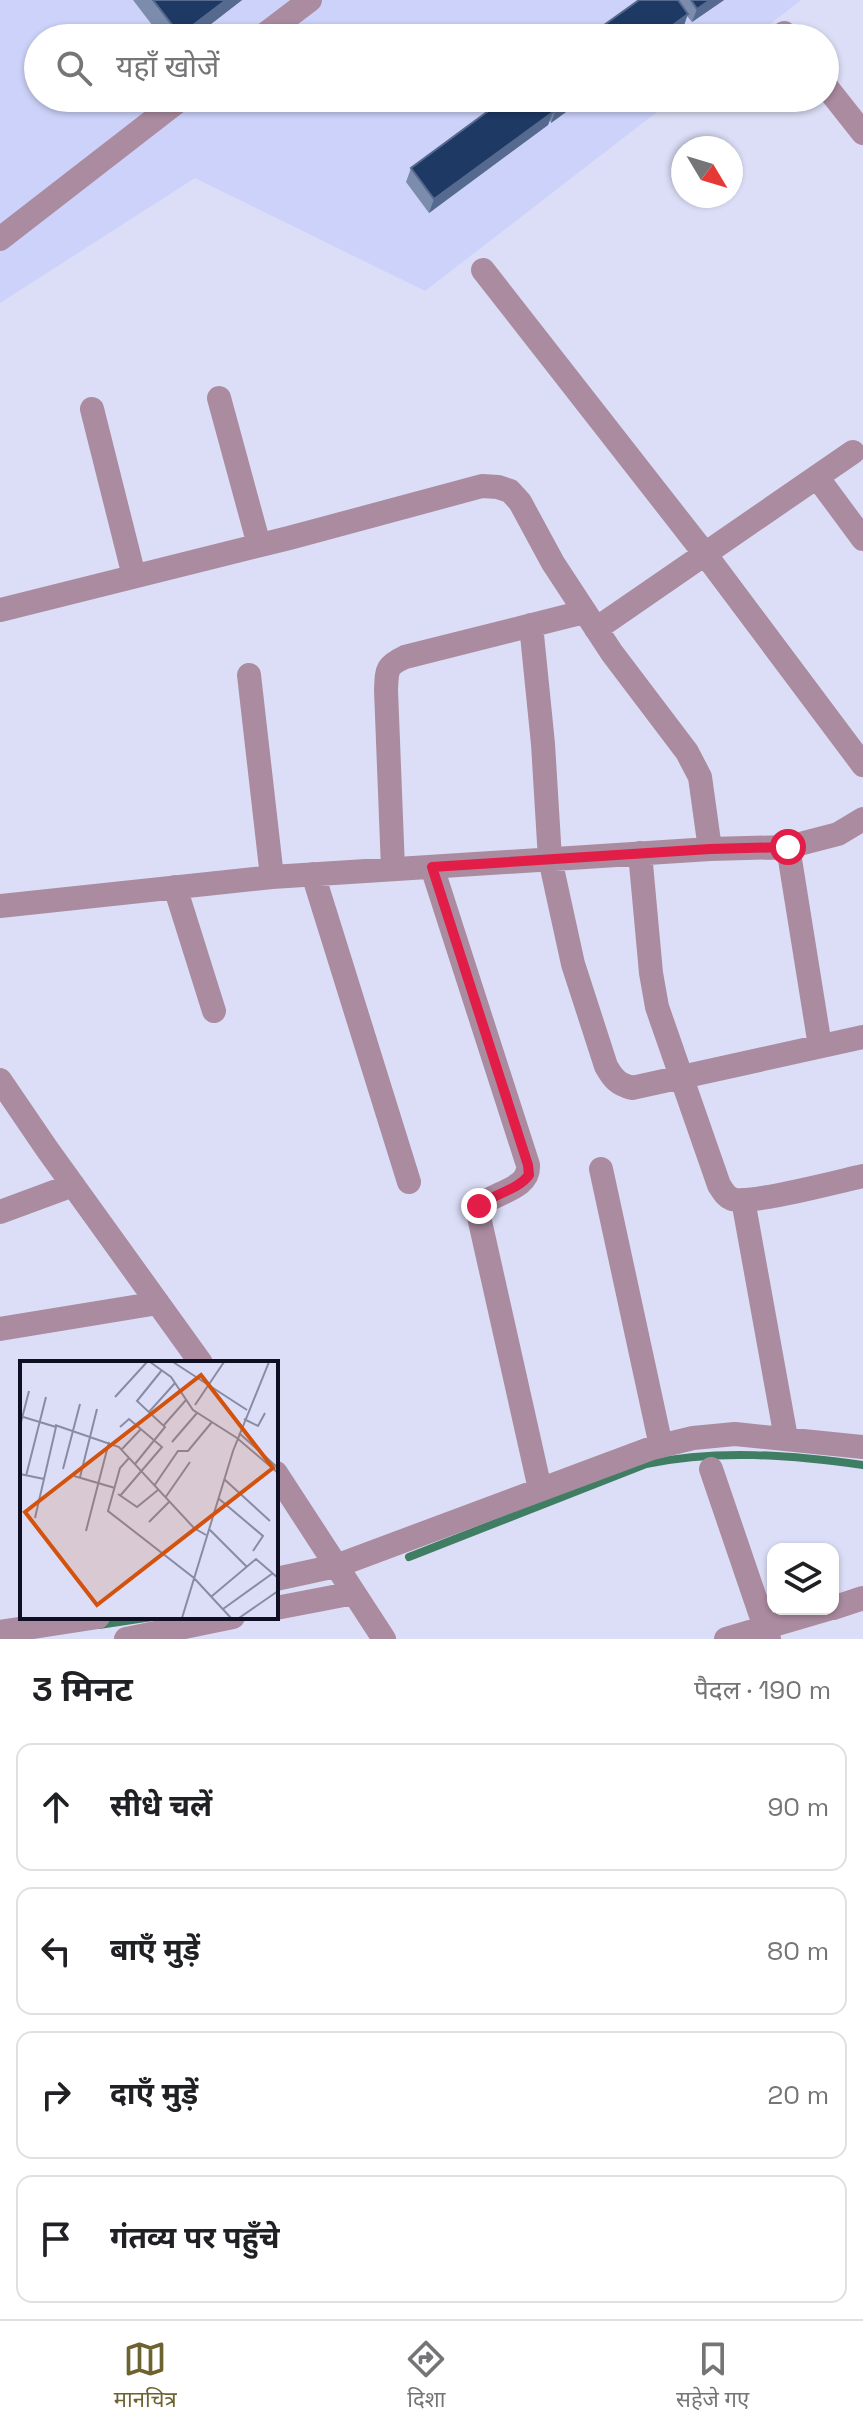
<!DOCTYPE html>
<html lang="hi">
<head>
<meta charset="utf-8">
<style>
	body { margin:0; font-family:"Space Grotesk","Noto Sans Devanagari",sans-serif; background:#f6f6f6; color:#202124 }
	.controls { position:absolute; right:24px; bottom:24px; display:grid; overflow:hidden; border-radius:16px; box-shadow:0 2px 6px #0004 }
	.controls button { width:72px; height:72px; display:grid; place-items:center; padding:0; border:0; border-bottom:2px solid #e0e0e0; background:#fff; color:#202124; font:40px sans-serif }
	.compass { position:absolute; left:671px; top:136px; width:72px; height:72px; border-radius:50%; background:#fff; box-shadow:0 2px 6px #0004; rotate:128deg }
	.stop { position:absolute; width:24px; height:24px; margin:-18px; border:6px solid #e11d48; border-radius:50%; background:#fff }
	.stop.end { background:#e11d48; border-color:#fff; box-shadow:0 2px 8px #0008 }
	.list { margin:0; padding:0; list-style:none }
	h2 { display:flex; justify-content:space-between; align-items:center; height:104px; margin:0; padding:0 32px; font-size:34px }
	h2 small { font-size:26px; font-weight:400; color:#757577 }
	.list li { display:grid; grid-template-columns:52px 1fr auto; gap:24px; align-items:center; box-sizing:border-box; height:128px; margin:0 16px 16px; padding:0 16px; border:2px solid #e0e0e0; border-radius:16px }
	.list b { display:block; font-size:30px; white-space:nowrap }
	.list em { font-size:26px; font-style:normal; color:#757577 }
	.icon { flex:none; width:44px; height:44px; fill:none; stroke:currentColor; stroke-width:2; stroke-linecap:round; stroke-linejoin:round }
	.map { position:relative; flex:none; width:863px; height:1639px; overflow:hidden }
	.search { position:absolute; background:#fff; box-shadow:0 2px 6px #0004; left:24px; right:24px; top:24px; height:88px; display:flex; align-items:center; gap:20px; box-sizing:border-box; padding:0 28px; border-radius:44px; color:#757577; font-size:30px }
	.sheet { height:680px; background:#fff }
	nav { display:flex; justify-content:space-around; align-items:center; box-sizing:border-box; height:112px; border-top:2px solid #e0e0e0; background:#fff; font-size:22px; color:#757577 }
	nav a { display:grid; justify-items:center; gap:4px }
	nav .on { color:#6d6330 }
	.map>svg:first-child { display:block }
	.built { fill:#cdd2fa }
	.lines { fill:none; stroke-linecap:round; stroke-linejoin:round }
	.stream { stroke:#407e64; stroke-width:8 }
	.minor { stroke:#ab8ba0; stroke-width:24 }
	.wall { fill:#7c8cad }
	.shaded-wall { fill:#566a90 }
	.building { fill:#1d3964; stroke:#566a90; stroke-width:2 }
	.route { stroke:#e11d48; stroke-width:10 }
	.inset-road { fill:none; stroke:#898ba2; stroke-width:2 }
	.view { fill:#d2520e; fill-opacity:0.15; stroke:#d2520e; stroke-width:4 }
	.inset-edge { fill:none; stroke:#0e0f23; stroke-width:4 }
</style>
</head>
<body>
<div class="map">
<svg width="863" height="1639" viewBox="0 0 863 1639">
	<rect width="100%" height="100%" fill="#dbdef6"/>
	<path class="built" d="M0 0H801L752 38H38V98H675L425 291 195 178 0 303Z"/>
	<g class="lines">
		<path class="stream" d="M409 1557 646 1464C718 1449 791 1455 863 1465
			M99 1625 152 1617"/>
		<path class="minor" d="M784 33 787 38
			M260 38 310 0
			M825 85 863 133
			M0 239 182 98
			M483 270 705 554 863 765
			M219 398 259 545
			M92 409 134 576
			M817 477 863 539
			M0 610 289 538 482 486 498 487 510 491 520 502 553 563 612 653 687 752 700 777 710 849
			M531 625 543 744 550 859 573 964 606 1066C613 1079 618 1084 632 1088L863 1037
			M596 629 853 452
			M249 675 272 877
			M788 847 820 1046
			M640 853 651 973 657 1007 719 1185C723 1191 725 1196 732 1199 749 1205 840 1181 863 1176
			M432 867 528 1165C530 1189 495 1192 479 1206V1217L540 1489
			M393 869 386 690C387 669 386 666 405 657L584 612
			M313 874 409 1182
			M175 887 214 1011
			M0 906 272 877 710 849 788 847 838 834 863 819
			M0 1080 47 1149 201 1363
			M601 1169 661 1446
			M743 1200 786 1438
			M0 1212 73 1185
			M0 1329 158 1303
			M711 1469 769 1639
			M276 1473 384 1639
			M276 1579 336 1566 652 1448 693 1438 735 1434 863 1447
			M276 1608 354 1593
			M833 1608 863 1598
			M0 1632 98 1617
			M126 1639 233 1617
			M726 1639 828 1609"/>
	</g>
	<path class="wall" d="M133 0H242L193 38H162Z
		M639 0H724L692 22 687 16 683 28 669 38H586Z
		M506 98H585L551 123 550 120 548 125 429 213 406 182 411 168Z"/>
	<path class="shaded-wall" d="M226 0H242L193 38H179L180 35Z
		M710 0H724L692 22 697 9Z
		M688 14 683 28 669 38H655Z
		M571 98H585L551 123 556 109Z
		M553 112 548 125 429 213 434 199Z"/>
	<path class="building" d="M153 0H226L180 35Z
		M639 0H678L688 14 655 38H586Z
		M691 0H710L697 9Z
		M506 98H543L553 112 434 199 411 168Z
		M549 98H571L556 109Z"/>
	<g class="lines">
		<path class="route" d="M479 1206C494 1193 517 1191 529 1175L528 1165 432 867 710 849 788 847"/>
	</g>
	<g transform="translate(20 1361)">
		<rect width="258" height="258" fill="#dbdef6"/>
		<path class="inset-road" d="M130 1 151 16 173 49 217 77 258 112M153 1 227 49M95 36 127 1M175 44 204 1M129 51 155 22M0 55 36 66 15 157M224 58 238 65 245 52M35 64 99 86 174 167 186 174M144 64 166 39M0 65 9 30M219 72 258 107M152 81 177 52M102 88 121 68M109 97 100 107 88 150 174 217 211 257M115 103 145 66 117 40 142 9M43 108 60 43M0 113 24 118M6 115 26 36M54 115 95 127M60 116 77 48M204 118 250 160M134 125 158 90H168L192 61M98 133 117 146 138 129M100 135 142 86 109 58 100 66M145 137 170 101M198 137 243 175 233 190M129 161 149 141M189 168 227 206M66 170 89 81M192 235 236 198 258 217M203 248 253 212M162 257 213 90 249 1M219 257 258 230"/>
		<path class="view" d="M181 14 253 107 77 244 5 151Z"/>
		<rect width="258" height="258" class="inset-edge"/>
	</g>
</svg>
<div class="controls">
<button><svg class="icon" aria-label="layers" viewBox="0 0 24 24"><path d="M12 4l9 5-9 5-9-5zM3 14l9 5 9-5"/></svg></button>
</div>
<svg class="compass" viewBox="-18 -18 36 36"><path d="M0-13l5 13h-10z" fill="#e53935"/><path d="M0 13l5-13h-10z" fill="#757577"/></svg>
<div class="stop" style="left:788px;top:847px"></div>
<div class="stop end" style="left:479px;top:1206px"></div>
<div class="search"><svg class="icon" aria-label="search" viewBox="0 0 24 24"><circle cx="10" cy="10" r="6"/><path d="M15 15l6 6"/></svg>यहाँ खोजें</div>
</div>
<section class="sheet">
<h2>3 मिनट<small>पैदल · 190 m</small></h2>
<ul class="list">
<li><svg class="icon" aria-label="ahead" viewBox="0 0 24 24"><path d="M12 20V5M6 11l6-6 6 6"/></svg><div><b>सीधे चलें</b></div><em>90 m</em></li>
<li><svg class="icon" aria-label="left" viewBox="0 0 24 24"><path d="M17 20v-9H6M10 6l-5 5 5 5"/></svg><div><b>बाएँ मुड़ें</b></div><em>80 m</em></li>
<li><svg class="icon" aria-label="right" viewBox="0 0 24 24"><path d="M7 20v-9h11M14 6l5 5-5 5"/></svg><div><b>दाएँ मुड़ें</b></div><em>20 m</em></li>
<li><svg class="icon" aria-label="arrive" viewBox="0 0 24 24"><path d="M6 21V4h12l-3 4 3 4H6"/></svg><div><b>गंतव्य पर पहुँचे</b></div></li>
</ul>
</section>
<nav>
<a class="on"><svg class="icon" aria-label="map" viewBox="0 0 24 24"><path d="M3 6l6-2 6 2 6-2v14l-6 2-6-2-6 2zM9 4v14M15 6v14"/></svg>मानचित्र</a>
<a><svg class="icon" aria-label="directions" viewBox="0 0 24 24"><path d="M12 3l9 9-9 9-9-9zM9 14v-3h6M13 9l2 2-2 2"/></svg>दिशा</a>
<a><svg class="icon" aria-label="saved" viewBox="0 0 24 24"><path d="M7 4h10v16l-5-4-5 4z"/></svg>सहेजे गए</a>
</nav>
</body>
</html>
